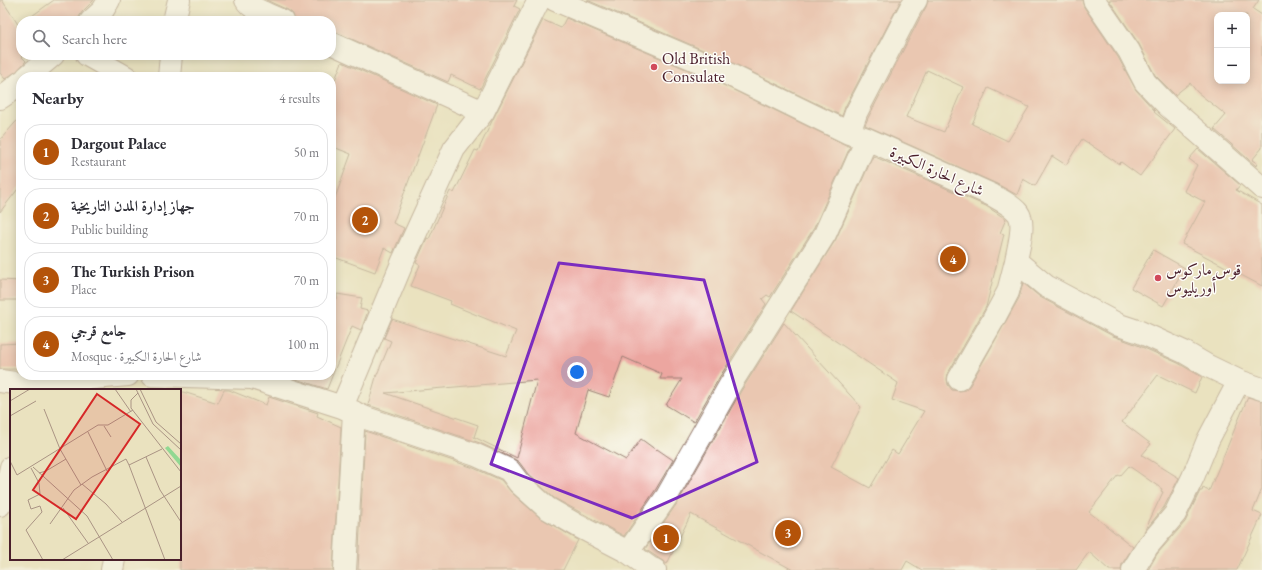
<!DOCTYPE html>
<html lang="en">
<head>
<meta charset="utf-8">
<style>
	body { margin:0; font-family:"EB Garamond",Amiri,serif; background:#f2f2f3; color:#2b2b33 }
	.controls { position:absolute; right:12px; top:12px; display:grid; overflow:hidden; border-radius:8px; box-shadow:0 2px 10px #0003 }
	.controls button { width:36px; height:36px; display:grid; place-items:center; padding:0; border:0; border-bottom:1px solid #e1e1e2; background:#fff; color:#2b2b33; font:20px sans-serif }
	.you { position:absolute; left:577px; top:372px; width:14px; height:14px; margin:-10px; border:3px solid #fff; border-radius:50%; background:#1a73e8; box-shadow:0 0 0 6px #1a73e833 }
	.badge { display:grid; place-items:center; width:26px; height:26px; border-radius:50%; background:#b45309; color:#fff; font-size:13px; font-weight:700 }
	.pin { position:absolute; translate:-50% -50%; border:2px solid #fff; box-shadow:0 1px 4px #0006 }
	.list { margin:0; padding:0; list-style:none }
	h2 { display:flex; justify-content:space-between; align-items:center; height:52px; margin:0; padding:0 16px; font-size:17px }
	h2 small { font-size:13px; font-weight:400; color:#7c7c81 }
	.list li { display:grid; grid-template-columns:26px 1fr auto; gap:12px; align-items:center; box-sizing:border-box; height:56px; margin:0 8px 8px; padding:0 8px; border:1px solid #e1e1e2; border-radius:16px }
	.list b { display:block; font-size:15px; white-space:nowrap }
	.list p { margin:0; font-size:13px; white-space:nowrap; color:#7c7c81 }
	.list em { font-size:13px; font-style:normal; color:#7c7c81 }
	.icon { flex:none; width:22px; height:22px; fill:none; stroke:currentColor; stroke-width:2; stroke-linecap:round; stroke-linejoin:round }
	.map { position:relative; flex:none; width:1262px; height:570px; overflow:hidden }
	.search { position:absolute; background:#fff; box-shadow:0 2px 10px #0003; left:16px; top:16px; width:320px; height:44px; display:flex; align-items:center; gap:10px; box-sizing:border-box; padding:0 14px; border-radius:16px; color:#7c7c81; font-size:15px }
	.panel { position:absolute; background:#fff; box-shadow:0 2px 10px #0003; left:16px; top:72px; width:320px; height:308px; border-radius:16px }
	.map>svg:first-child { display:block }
	.building { fill:#eca6a0; fill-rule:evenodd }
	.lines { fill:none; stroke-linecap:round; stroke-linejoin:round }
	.minor-casing { stroke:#9a8075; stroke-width:24 }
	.minor { stroke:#fff; stroke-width:22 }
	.marked { fill:none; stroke:#7b2cbf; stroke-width:3; stroke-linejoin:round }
	.poi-dot { fill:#d1495b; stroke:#fdfcf7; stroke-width:1.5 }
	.labels { text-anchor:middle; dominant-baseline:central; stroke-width:3; stroke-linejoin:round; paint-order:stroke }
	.poi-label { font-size:16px; fill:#4a1f2b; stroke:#fdfcf7; text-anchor:start }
	.street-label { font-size:16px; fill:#4a1f2b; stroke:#fdfcf7 }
	.inset-road { fill:none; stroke:#aa9484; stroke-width:1 }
	.view { fill:#d62828; fill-opacity:0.15; stroke:#d62828; stroke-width:2 }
	.inset-edge { fill:none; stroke:#4a1f2b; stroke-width:2 }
</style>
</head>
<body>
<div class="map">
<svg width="1262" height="570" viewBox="0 0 1262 570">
	<rect width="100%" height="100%" fill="#fdfcf7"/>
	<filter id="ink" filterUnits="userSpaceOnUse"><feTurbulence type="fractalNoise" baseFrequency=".025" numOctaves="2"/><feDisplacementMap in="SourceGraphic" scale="8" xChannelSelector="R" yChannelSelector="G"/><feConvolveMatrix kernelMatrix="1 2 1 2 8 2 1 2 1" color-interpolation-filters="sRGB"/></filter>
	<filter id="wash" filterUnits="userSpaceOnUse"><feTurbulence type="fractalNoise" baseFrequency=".012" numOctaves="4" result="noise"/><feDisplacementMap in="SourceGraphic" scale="16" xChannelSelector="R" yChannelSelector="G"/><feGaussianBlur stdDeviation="0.9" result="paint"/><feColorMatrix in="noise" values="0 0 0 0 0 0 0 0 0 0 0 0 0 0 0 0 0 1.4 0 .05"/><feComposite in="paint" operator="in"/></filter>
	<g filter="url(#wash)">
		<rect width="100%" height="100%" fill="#eae2bf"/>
		<g id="blocks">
			<path class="building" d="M0 0H2L21 29V56L26 61 17 71 5 79 0 73Z
				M54 0H94L82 12 79 17V21H25Z
				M266 0H517L514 6 520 9 480 89 451 75 448 82 336 32 331 31V21H295L293 14 288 10Z
				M587 0H901L845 107 842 116 731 62Z
				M928 0H1082L1084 7 1118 57 1136 90 1155 111 1154 112 1175 129 1140 176 1121 162 1119 164 1082 139 1066 165 1052 156 1035 186 1023 179 1017 195 997 184 865 125 868 118 922 14 926 7ZM927 70 963 87 944 132 906 117ZM988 88 1029 107 1008 141 972 124Z
				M1109 0H1259L1253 9 1262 15V148L1252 160 1257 163 1256 166 1214 129 1226 115 1197 92 1190 83 1175 95 1155 75 1139 44ZM1217 15H1247V81H1217Z
				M566 18 721 84 850 147 814 228 770 297 767 295 762 299 766 304 719 378 694 422 666 405 682 379H660L662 374 623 357 609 397 588 390 576 433 626 460 641 439 656 450 657 449 673 460 656 489 624 536 554 498 528 474 519 462 514 459 480 443 368 405 376 377 391 341 384 338 392 319 506 356 516 331 450 304 451 301 411 286 420 265 416 263 427 238 429 239 450 191 454 193 475 150 478 151 492 121 543 20 561 28ZM537 380 517 458 474 437 478 425 385 393Z
				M342 62 437 105 393 223 404 228 393 253 384 248 375 272 331 256V209L351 154 331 146V90Z
				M21 116V185L0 212V140Z
				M1198 149 1240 185 1236 190 1262 205V286L1182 244 1205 202 1184 191 1197 165 1189 159Z
				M873 156 986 206 1006 219 1000 233 1004 234 986 307 948 373 947 379 948 385 952 390 959 391 966 390 970 385 1019 298 1023 283 1040 297 1113 336 1135 344 1178 363 1202 377 1195 393 1158 375 1122 422 1151 444 1142 455 1179 478 1164 507 1144 532 1163 492 1161 491 1162 489 1129 466 1120 476 1118 475 1089 512 1133 547 1122 564 1121 570H1109L1089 552 1076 570H922L907 561 902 570H793L691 514 667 564 645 549 678 502 741 391 784 323 861 407 831 467 870 488 892 450 898 454 924 411 892 400 898 383 791 311 836 239Z
				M1153 250 1185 268 1163 306 1131 288Z
				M0 280 21 281V300H0Z
				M337 294 362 298 360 309 368 311 361 330 352 326 327 389 283 375H331V298L337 299Z
				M21 343V369H0V344Z
				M224 390H229L266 405 269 397 318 413 317 416 341 427 333 570H180V391L218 403Z
				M1248 397 1262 401V489L1253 511 1262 515 1237 570H1148L1157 554 1185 522 1200 491H1202L1203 488 1209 491Z
				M365 431 471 467 501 480 511 492 539 517 578 540 563 570H358Z"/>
		</g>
	</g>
	<g filter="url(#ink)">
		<use href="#blocks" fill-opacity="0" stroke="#9a8075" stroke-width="1"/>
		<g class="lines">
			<defs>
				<path id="minor" d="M246 0C251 10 273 16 283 21
					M555 0 726 73 849 133 867 139 992 195C1000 200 1012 205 1018 213 1026 224 1018 248 1016 261L1046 286 1119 325 1140 332 1184 352 1208 366 1239 381 1262 389
					M1094 0 1129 51 1145 82 1168 106 1262 188
					M91 21 103 10 109 0
					M174 21 179 0
					M331 43 483 112
					M87 55 126 77
					M27 77 53 55
					M169 77 171 55
					M0 98 6 94 21 82
					M849 133 856 113 911 7 916 0
					M152 375 252 378 342 407 366 418 476 455 509 470 519 483 547 508 580 527 628 552 650 568 655 570
					M959 379 992 322 1008 292 1016 261
					M0 381 22 384 128 375
					M342 407 403 261 454 149 483 112 539 0
					M0 505 6 490 11 467
					M628 552 667 496 730 385 825 234 867 139
					M112 570 114 559
					M345 570 354 412
					M1133 570 1147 547 1175 514 1193 477 1208 440 1239 381"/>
			</defs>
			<use href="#minor" class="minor-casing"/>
			<use href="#minor" class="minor"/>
		</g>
	</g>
	<path d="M0 0H1262V570H0ZM559 263 704 280 757 462 632 518 491 464Z" fill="#eae2bf" fill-opacity=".55" fill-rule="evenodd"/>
	<path class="marked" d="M559 263 704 280 757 462 632 518 491 464Z"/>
	<g class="poi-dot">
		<circle cx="654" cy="67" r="4"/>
		<circle cx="1158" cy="278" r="4"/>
	</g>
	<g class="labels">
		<g class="poi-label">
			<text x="662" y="58">Old British<tspan x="662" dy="18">Consulate</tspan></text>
			<text x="1166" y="269">قوس ماركوس<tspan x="1166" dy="18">أوريليوس</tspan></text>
		</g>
		<g class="street-label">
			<text transform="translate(937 171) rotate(24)">شارع الحارة الكبيرة</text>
		</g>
	</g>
	<g transform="translate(10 389)">
		<rect width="171" height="171" fill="#eae2bf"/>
		<path d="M158 57 170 70 171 78 155 59Z" fill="#91d892"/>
		<path class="inset-road" d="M105 0 121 23M126 0 143 35 171 61M130 0 146 33 171 55M128 4 121 11V19L171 83M0 12 20 0M34 20 50 60 71 96M0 27 26 12M94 37 101 48M78 43 97 82M152 60 119 76 155 171M136 68 150 101 171 133M0 72 7 86 88 36H98L123 21M23 78 77 127 103 171M21 79 29 94 30 105 18 111 21 120 30 117 32 123 16 141 33 171M29 84 36 82 56 70M72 95 96 115 112 133M53 119 78 154M40 135 64 101 82 88 116 70 119 76M52 171 171 97"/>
		<path class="view" d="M87 5 130 35 66 130 23 101Z"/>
		<rect width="171" height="171" class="inset-edge"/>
	</g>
</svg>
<div class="controls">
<button>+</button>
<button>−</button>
</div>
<div class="you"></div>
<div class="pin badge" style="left:666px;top:538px">1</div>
<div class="pin badge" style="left:365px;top:220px">2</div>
<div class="pin badge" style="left:788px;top:533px">3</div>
<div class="pin badge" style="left:953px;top:259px">4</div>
<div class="search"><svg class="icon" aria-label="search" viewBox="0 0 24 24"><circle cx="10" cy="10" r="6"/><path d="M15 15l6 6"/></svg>Search here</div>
<section class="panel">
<h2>Nearby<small>4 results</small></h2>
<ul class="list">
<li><span class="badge">1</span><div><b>Dargout Palace</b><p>Restaurant</p></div><em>50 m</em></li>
<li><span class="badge">2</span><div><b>جهاز إدارة المدن التاريخية</b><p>Public building</p></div><em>70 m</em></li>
<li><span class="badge">3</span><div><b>The Turkish Prison</b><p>Place</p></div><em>70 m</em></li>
<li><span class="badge">4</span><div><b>جامع قرجي</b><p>Mosque · شارع الحارة الكبيرة</p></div><em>100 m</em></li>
</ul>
</section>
</div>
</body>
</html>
